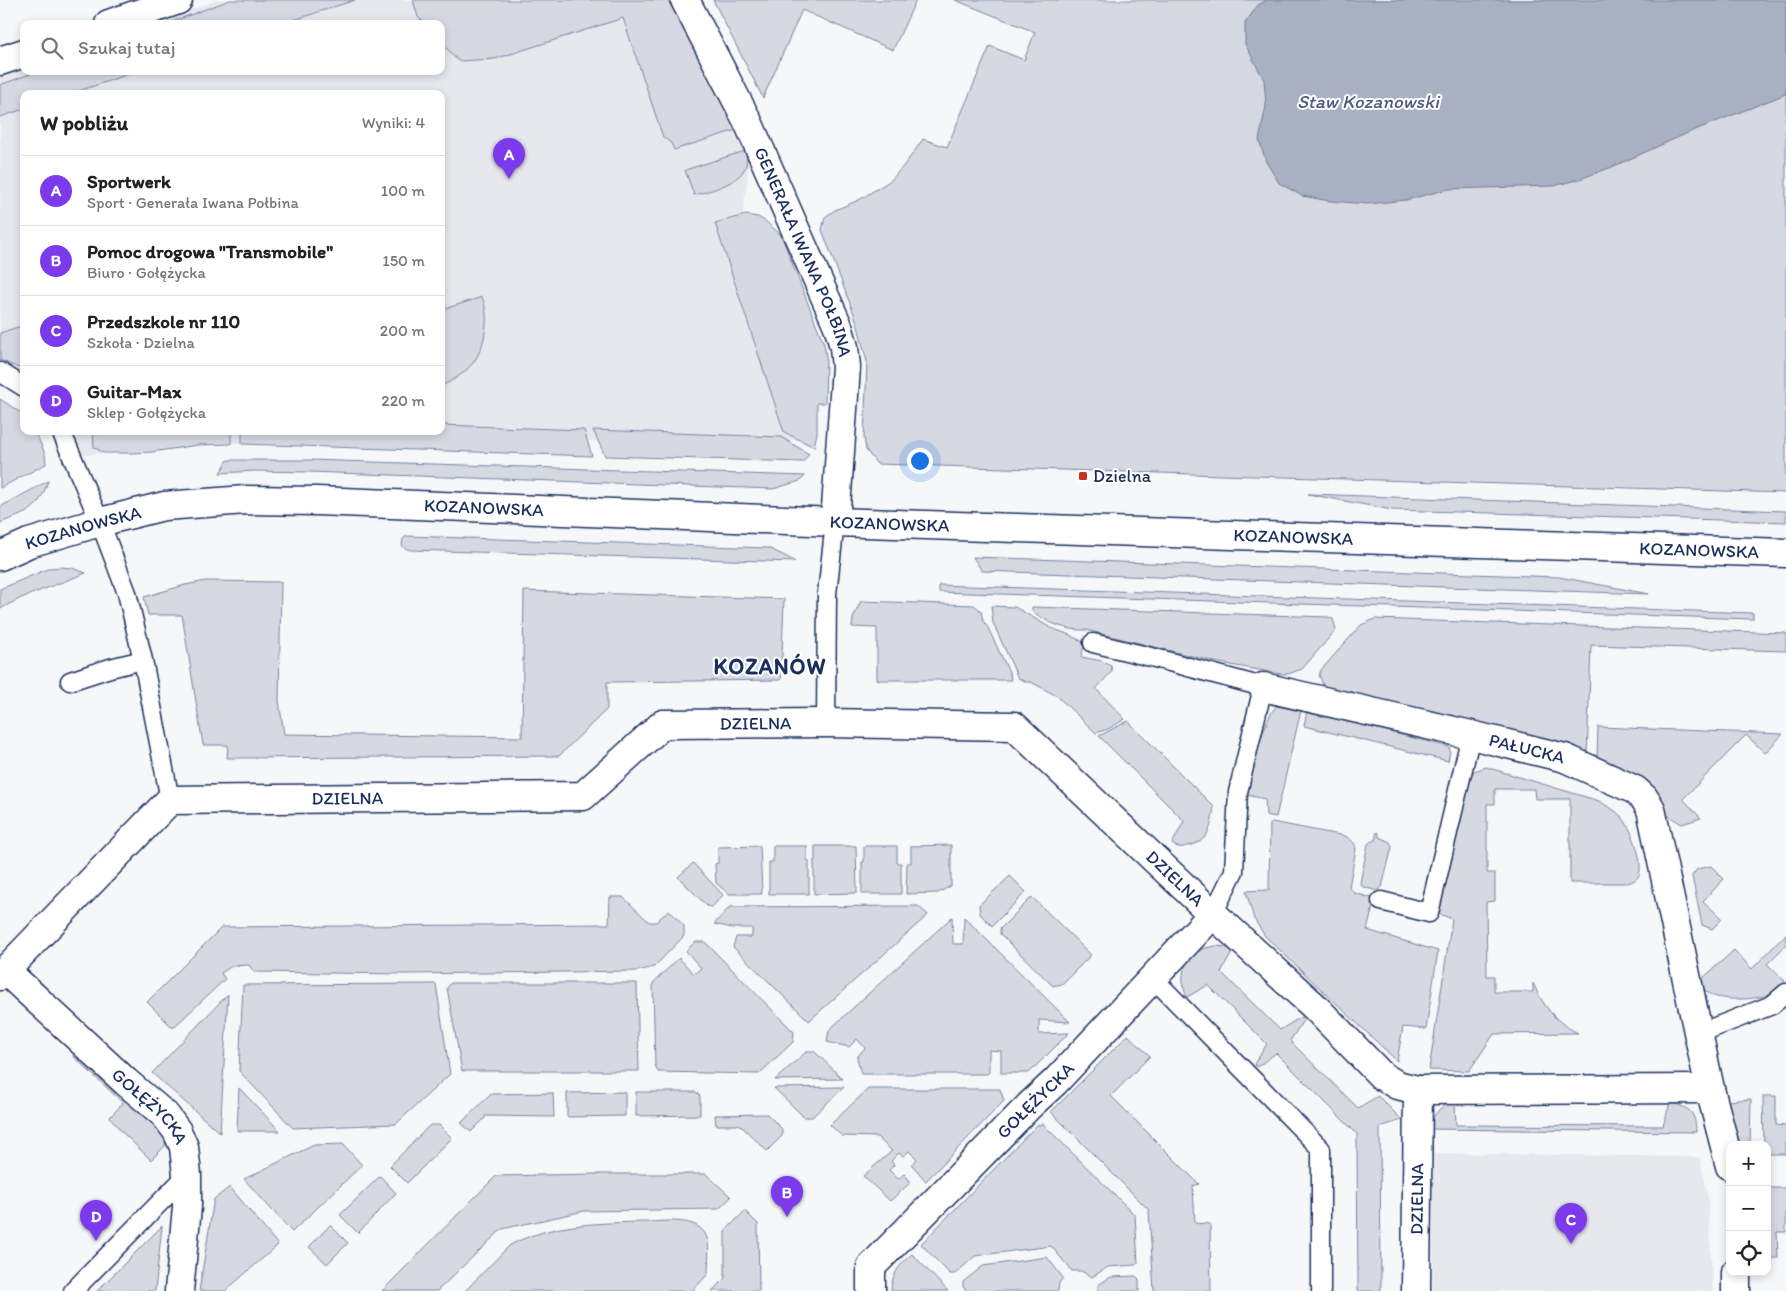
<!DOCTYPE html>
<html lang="pl">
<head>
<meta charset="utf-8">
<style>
	body { margin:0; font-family:Itim,sans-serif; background:#f2f2f2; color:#222 }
	.controls { position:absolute; right:15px; bottom:15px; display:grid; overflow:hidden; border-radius:10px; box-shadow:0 2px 8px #0003 }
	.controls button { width:45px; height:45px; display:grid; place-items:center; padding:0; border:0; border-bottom:1px solid #e0e0e0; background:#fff; color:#222; font:25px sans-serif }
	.you { position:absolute; left:919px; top:460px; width:18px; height:18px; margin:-12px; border:4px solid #fff; border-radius:50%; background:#1a73e8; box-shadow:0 0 0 8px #1a73e833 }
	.badge { display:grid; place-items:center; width:32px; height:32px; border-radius:50%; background:#7c3aed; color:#fff; font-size:16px; font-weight:700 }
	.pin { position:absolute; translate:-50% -41px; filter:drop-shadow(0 1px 2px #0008) }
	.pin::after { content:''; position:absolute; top:26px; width:18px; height:15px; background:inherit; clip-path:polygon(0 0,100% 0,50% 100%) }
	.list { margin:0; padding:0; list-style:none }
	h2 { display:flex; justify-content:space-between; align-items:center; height:65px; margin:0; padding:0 20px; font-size:21px }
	h2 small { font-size:16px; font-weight:400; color:#767676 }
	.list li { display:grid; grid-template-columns:32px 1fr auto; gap:15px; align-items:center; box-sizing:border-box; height:70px; padding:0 20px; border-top:1px solid #e0e0e0 }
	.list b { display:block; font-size:19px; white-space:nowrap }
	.list p { margin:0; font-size:16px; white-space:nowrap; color:#767676 }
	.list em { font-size:16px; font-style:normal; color:#767676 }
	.icon { flex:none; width:28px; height:28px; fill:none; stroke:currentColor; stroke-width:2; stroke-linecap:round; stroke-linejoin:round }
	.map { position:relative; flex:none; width:1786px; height:1291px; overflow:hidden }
	.search { position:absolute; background:#fff; box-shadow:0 2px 8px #0003; left:20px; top:20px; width:425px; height:55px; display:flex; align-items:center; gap:12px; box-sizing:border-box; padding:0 18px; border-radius:10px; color:#767676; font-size:19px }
	.panel { position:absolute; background:#fff; box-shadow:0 2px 8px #0003; left:20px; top:90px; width:425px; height:345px; border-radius:10px }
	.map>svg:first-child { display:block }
	.built { fill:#e6e8ee }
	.green { fill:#d6d9e2; stroke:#7884a0 }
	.water { fill:#a9b0c1; stroke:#707c99 }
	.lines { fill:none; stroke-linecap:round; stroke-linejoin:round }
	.lane-casing { stroke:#1b2f5e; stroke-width:21 }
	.street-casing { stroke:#1b2f5e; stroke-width:31 }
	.lane { stroke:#fff; stroke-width:18 }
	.street { stroke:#fff; stroke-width:28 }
	.poi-dot { fill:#c8321e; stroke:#fff; stroke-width:2 }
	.labels { text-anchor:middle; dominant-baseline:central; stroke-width:4; stroke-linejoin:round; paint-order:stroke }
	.street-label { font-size:18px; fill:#1b2f5e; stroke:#fff }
	.poi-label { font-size:18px; fill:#1b2f5e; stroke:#fff; text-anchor:start }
	.water-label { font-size:19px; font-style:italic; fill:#4d5c81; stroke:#fff }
	.district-label { font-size:22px; font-weight:bold; letter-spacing:1px; fill:#1b2f5e; stroke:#fff }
</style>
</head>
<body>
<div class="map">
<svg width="1786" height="1291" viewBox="0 0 1786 1291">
	<rect width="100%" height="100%" fill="#f6f7f9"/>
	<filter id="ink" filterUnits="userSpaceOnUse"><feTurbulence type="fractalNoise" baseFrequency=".02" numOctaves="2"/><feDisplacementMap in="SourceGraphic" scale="10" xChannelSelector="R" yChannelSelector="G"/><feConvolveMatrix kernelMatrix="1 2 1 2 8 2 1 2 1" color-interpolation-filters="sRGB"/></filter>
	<g filter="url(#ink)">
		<path class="built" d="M218 0H669L750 159 742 218 813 440 199 443 152 451 100 453 65 457 54 431H441V94H24V395L0 379V77L24 69V71H441V24H151Z
			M1433 1153 1700 1157 1708 1197 1713 1291H1433Z"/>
		<path class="green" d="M230 0H355L282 24H166Z
			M413 0H668L736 130 674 150 671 143 663 137 623 18 495 59 458 61 441 42V24H425L418 17Z
			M713 0H916L893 50 802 10 763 98Z
			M955 0H1786V493L877 464 866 450 864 438 867 362 857 322 822 230 825 217 835 210 859 200 891 180 906 163 923 139 947 147 990 46 1024 60 1035 32Z
			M38 71H138L70 94H24V109L0 117V85Z
			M745 151C756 180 713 190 694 195L685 170Z
			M746 215 758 217 765 221 781 235 824 344 826 356 825 403H817V433L814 447 784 432 715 223Z
			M482 297C490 315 486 343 475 360 468 371 453 381 441 386V310Z
			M24 325V370L0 360V333Z
			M0 399 24 415V431H35L45 454 46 464 0 488Z
			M441 425 584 430 592 456 242 444V431H441Z
			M593 430 781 437 809 454 803 462 605 456Z
			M93 431H231V444L198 445 152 452 132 453H104L94 447Z
			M228 460H309L805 476 800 481 773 489 309 472 255 471 220 473Z
			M48 481C38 512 28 512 0 523V507Z
			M1308 494 1786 511V522L1392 510Z
			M406 536 768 548 787 557 795 562 410 550 405 548 402 546 403 539Z
			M973 557 1559 577 1649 594 982 571Z
			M61 567 72 568 86 573 21 598 0 609V589L50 568Z
			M206 581 281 582 279 701 284 734 522 737 524 591 784 599 781 680 607 682V709L559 756 227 758 228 745H203L182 615H148L144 597 185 585Z
			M939 585 1753 613V619L939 592Z
			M861 601 974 605 981 611 983 621 988 628 1010 674 1011 680H877V628L852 627 853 618Z
			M991 606 1015 607 1051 628 1070 635 1085 643 1081 657 1102 661 1111 666 1112 671 1096 689 1125 719 1108 729 1096 733 1057 696 1031 682H1026L1018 678 993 623Z
			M1032 607 1328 617 1333 619 1336 630 1302 669 1288 674H1281L1220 663 1086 630C1067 631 1047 623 1032 611Z
			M1375 619 1786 633V651L1591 645 1587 756 1324 687 1319 675 1321 670 1361 625Z
			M1277 706 1301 710 1276 817 1266 815 1265 799 1247 795C1251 777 1264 715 1277 706Z
			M1307 711 1449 747 1450 751 1448 761 1304 726Z
			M1128 721 1214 807C1211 827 1210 842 1187 846 1182 848 1177 848 1172 844L1184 821 1099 736Z
			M1598 727 1783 734 1765 753 1746 735 1683 799 1701 818 1682 824 1667 815 1660 797 1648 781 1597 760Z
			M1486 767 1599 801C1607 806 1615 810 1621 816 1631 826 1644 861 1639 875 1637 880 1632 882 1627 883H1570V799H1535L1534 789H1495V804H1487V873H1495V901L1486 902 1487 976H1494V992H1533V983C1543 1006 1556 1023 1578 1033L1494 1034 1469 1071 1429 1070 1452 919 1437 913 1469 778 1474 771Z
			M1272 822 1345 836C1351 840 1355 842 1356 849L1349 887 1354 893 1375 899 1367 930 1438 951 1426 1029 1403 1027 1397 1061 1265 936 1254 919 1246 891 1269 890 1270 824Z
			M1377 832 1379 833V837L1390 842 1392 847 1382 887 1378 891 1363 887 1360 883 1368 844 1370 842 1375 840Z
			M951 845V886L938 893 906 894 907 863H911V846Z
			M760 846 762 894H729L716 883 715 864 718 863V847Z
			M773 846H807V860L809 861V894H769V862H773Z
			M815 846H856L857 893 814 894V860H815Z
			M864 846H897V863H901V894H862V862H864Z
			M693 863 723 895 712 907 707 906 678 877Z
			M1711 866 1724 879 1703 901 1722 919 1712 929 1702 925 1692 876 1697 869Z
			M1010 876 1026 892 992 926 980 914 979 905Z
			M610 897H623L649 922H656L669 910 684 926V936L654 967 638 971 406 974 254 972 249 965 232 966 221 973 225 979 173 1028 147 1002 222 927 609 924Z
			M1032 897 1091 955 1062 984 1053 986 1000 934V929Z
			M918 906 928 915 809 1021 733 947 736 937H752V928H732L714 924 730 907Z
			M952 917 953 944H963L964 917 1070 1022 1039 1020V1034L1069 1033 1029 1073H1001V1051L989 1050V1072L987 1074H861L857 1057 865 1048 857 1039 849 1047 827 1042 829 1030Z
			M1786 934V945L1767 964 1785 981C1781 986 1777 991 1770 994 1757 1000 1714 1003 1705 990 1702 987 1703 983 1702 979L1734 950 1752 969Z
			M695 942H705L794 1032 793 1042 759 1074 658 1072 655 1065 653 983 679 958 694 974 701 968 686 951Z
			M1217 946 1225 947 1233 951 1221 972 1280 1030 1301 1017 1304 1019 1290 1041 1358 1108 1378 1096 1402 1120 1380 1127 1381 1291H1358L1357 1134 1276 1053 1257 1067 1254 1064 1267 1044 1208 985 1187 997C1176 972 1187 948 1217 946Z
			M451 983H637L639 1071H462L447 988Z
			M436 984 450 1074 396 1124 293 1128 239 1071 243 985Z
			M228 994 220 1133 152 1073Z
			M1128 1035 1150 1056 1111 1096 1199 1184 1193 1186 1195 1223 1210 1224 1211 1291H1154L1149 1210 1051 1112Z
			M75 1049 145 1108 166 1136 165 1146 151 1160 122 1132 110 1117 123 1103 73 1056Z
			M807 1051H814L843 1079 775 1080Z
			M844 1087 812 1117H804L774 1088Z
			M239 1088 280 1131H237Z
			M868 1089H1000L1004 1101 926 1181 912 1165 917 1159 909 1151 903 1156 899 1153 891 1161 894 1165 889 1170 898 1179 904 1174 911 1182 890 1201 863 1176 892 1151 877 1137 842 1136 830 1125Z
			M625 1092V1116L567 1117V1093Z
			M636 1092H696L700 1096V1115L636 1116Z
			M553 1093 554 1117 485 1116V1118L471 1132 461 1123 491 1094Z
			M1763 1096H1776V1125L1786 1126V1154H1767V1145H1764Z
			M1751 1099 1750 1145H1735L1726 1101Z
			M1451 1102 1455 1103 1456 1125 1663 1126 1670 1103C1689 1107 1696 1112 1696 1132L1429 1129C1432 1116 1439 1107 1451 1102Z
			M767 1114 782 1129V1136L767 1151 739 1124 737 1125H716L715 1115Z
			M1043 1124 1135 1215 1138 1263 1135 1265 1108 1267 1092 1277 1081 1271H1072L1051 1246 975 1256 955 1274H950L921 1244 1037 1125Z
			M430 1125H439L452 1138 407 1183 390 1166Z
			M343 1144 362 1165 292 1232 244 1179 314 1145Z
			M595 1174H706L731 1197 719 1209 584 1211 502 1229 437 1291H382L496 1176Z
			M380 1176 396 1193 358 1233 340 1215Z
			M230 1187 278 1245 225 1291H199L214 1199Z
			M1767 1188H1786V1232H1777L1778 1258H1767Z
			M745 1211 758 1224 759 1291H712L725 1278V1231Z
			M646 1222C664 1222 699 1215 707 1238 710 1248 708 1263 708 1274L692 1291H465L510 1245C552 1223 600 1223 646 1222Z
			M330 1225 348 1243 327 1264 309 1247Z
			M162 1226 155 1291H97Z
			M912 1254 948 1291H891C891 1275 900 1264 912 1254Z
			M1047 1257 1063 1278 1059 1283 1058 1291H967L963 1287V1282L983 1266Z
			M1136 1276 1139 1279V1291H1098V1285L1111 1277Z"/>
		<path class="water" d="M1267 0H1786V94L1690 132 1612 167 1580 179 1554 186 1449 189 1406 200 1368 204 1330 201 1302 196 1279 183 1266 162 1259 140 1266 106 1264 80 1245 44V23L1258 5Z"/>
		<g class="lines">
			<defs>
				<path id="lane" d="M0 372 24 387
					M61 431 100 522 127 593 143 660 170 800
					M1093 643 1155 658 1263 687 1238 792 1234 871 1213 914
					M70 681 110 668 143 660
					M826 723 827 594 835 522
					M1381 901 1429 913 1471 735
					M1153 978 1321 1149V1291
					M1697 1031 1710 1029 1772 1005 1786 993
					M73 1291 187 1175"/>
				<g id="street">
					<path id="s1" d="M685 0 748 122 838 326 844 347 846 367 835 522"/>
					<path d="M109 24 178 0"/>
					<path d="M0 61 24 53"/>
					<path id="s2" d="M0 556 29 543 100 522 164 506 246 500 317 501 835 522 1786 553"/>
					<path id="s3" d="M1263 687 1471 735 1565 758 1635 790 1644 798 1651 809 1710 1089 1730 1166"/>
					<path id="s4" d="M6 971 126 1082 165 1115 177 1131 184 1147 187 1175V1207L179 1291"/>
					<path id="s5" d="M0 976 170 800 583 796 663 724 826 723 1014 726 1202 904 1314 1006 1382 1076 1397 1085 1418 1090 1710 1089"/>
					<path d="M1736 1272V1291"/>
					<path id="s6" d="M871 1291V1267L1030 1105 1055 1082 1213 914"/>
					<path id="s7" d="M1416 1291 1418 1090"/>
				</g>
			</defs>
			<use href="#lane" class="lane-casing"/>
			<use href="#street" class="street-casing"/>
			<use href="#lane" class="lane"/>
			<use href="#street" class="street"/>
		</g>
	</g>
	<rect class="poi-dot" x="1078" y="471" width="10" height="10" rx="2.5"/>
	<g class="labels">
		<g class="street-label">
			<text stroke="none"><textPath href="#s1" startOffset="279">GENERAŁA IWANA POŁBINA</textPath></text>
			<text stroke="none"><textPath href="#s2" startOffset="492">KOZANOWSKA</textPath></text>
			<text stroke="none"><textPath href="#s2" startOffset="898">KOZANOWSKA</textPath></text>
			<text stroke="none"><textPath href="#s2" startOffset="88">KOZANOWSKA</textPath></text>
			<text stroke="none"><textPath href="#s2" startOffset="1302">KOZANOWSKA</textPath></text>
			<text stroke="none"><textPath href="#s2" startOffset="1708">KOZANOWSKA</textPath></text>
			<text stroke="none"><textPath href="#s5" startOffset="858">DZIELNA</textPath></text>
			<text stroke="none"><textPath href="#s3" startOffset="271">PAŁUCKA</textPath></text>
			<text stroke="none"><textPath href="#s5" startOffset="422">DZIELNA</textPath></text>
			<text stroke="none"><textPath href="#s5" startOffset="1338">DZIELNA</textPath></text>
			<text stroke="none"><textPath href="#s6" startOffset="258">GOŁĘŻYCKA</textPath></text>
			<text stroke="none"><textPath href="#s4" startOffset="198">GOŁĘŻYCKA</textPath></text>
			<text stroke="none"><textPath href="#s7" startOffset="92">DZIELNA</textPath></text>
		</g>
		<g class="poi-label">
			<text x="1093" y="476">Dzielna</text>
		</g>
		<g class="water-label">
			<text x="1368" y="101">Staw Kozanowski</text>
		</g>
		<g class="district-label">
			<text x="770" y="666">KOZANÓW</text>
		</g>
	</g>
</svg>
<div class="controls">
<button>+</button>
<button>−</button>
<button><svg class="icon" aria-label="locate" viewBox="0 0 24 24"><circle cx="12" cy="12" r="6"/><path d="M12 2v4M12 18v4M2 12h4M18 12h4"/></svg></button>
</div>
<div class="you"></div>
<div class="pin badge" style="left:509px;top:179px">A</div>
<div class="pin badge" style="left:787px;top:1217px">B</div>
<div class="pin badge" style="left:1571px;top:1244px">C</div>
<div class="pin badge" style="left:96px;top:1241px">D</div>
<div class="search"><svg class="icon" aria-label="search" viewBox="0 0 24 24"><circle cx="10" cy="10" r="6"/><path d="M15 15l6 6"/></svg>Szukaj tutaj</div>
<section class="panel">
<h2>W pobliżu<small>Wyniki: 4</small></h2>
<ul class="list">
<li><span class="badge">A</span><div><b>Sportwerk</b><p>Sport · Generała Iwana Połbina</p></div><em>100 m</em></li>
<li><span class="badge">B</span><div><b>Pomoc drogowa &quot;Transmobile&quot;</b><p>Biuro · Gołężycka</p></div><em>150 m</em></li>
<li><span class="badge">C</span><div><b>Przedszkole nr 110</b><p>Szkoła · Dzielna</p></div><em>200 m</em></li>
<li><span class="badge">D</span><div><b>Guitar-Max</b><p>Sklep · Gołężycka</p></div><em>220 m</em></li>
</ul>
</section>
</div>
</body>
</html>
